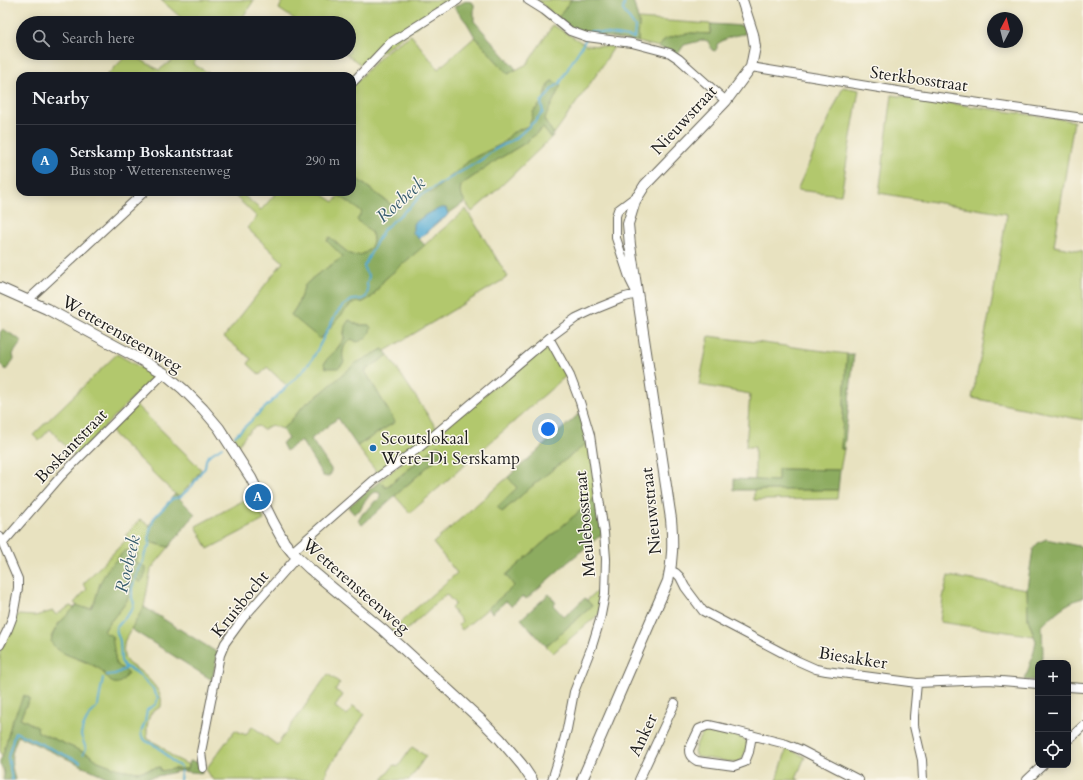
<!DOCTYPE html>
<html lang="en">
<head>
<meta charset="utf-8">
<style>
	body { margin:0; font-family:Cardo,serif; background:#242831; color:#f1f3f6 }
	.controls { position:absolute; right:12px; bottom:12px; display:grid; overflow:hidden; border-radius:8px; box-shadow:0 2px 10px #0003 }
	.controls button { width:36px; height:36px; display:grid; place-items:center; padding:0; border:0; border-bottom:1px solid #363941; background:#171b24; color:#f1f3f6; font:20px sans-serif }
	.compass { position:absolute; left:987px; top:12px; width:36px; height:36px; border-radius:50%; background:#171b24; box-shadow:0 2px 10px #0003; rotate:7deg }
	.you { position:absolute; left:548px; top:429px; width:14px; height:14px; margin:-10px; border:3px solid #fff; border-radius:50%; background:#1a73e8; box-shadow:0 0 0 6px #1a73e833 }
	.badge { display:grid; place-items:center; width:26px; height:26px; border-radius:50%; background:#1f6fb2; color:#fff; font-size:13px; font-weight:700 }
	.pin { position:absolute; translate:-50% -50%; border:2px solid #fff; box-shadow:0 1px 4px #0006 }
	.list { margin:0; padding:0; list-style:none }
	h2 { display:flex; justify-content:space-between; align-items:center; height:52px; margin:0; padding:0 16px; font-size:17px }
	h2 small { font-size:13px; font-weight:400; color:#9ea1a6 }
	.list li { display:grid; grid-template-columns:26px 1fr auto; gap:12px; align-items:center; box-sizing:border-box; height:72px; padding:0 16px; border-top:1px solid #363941 }
	.list b { display:block; font-size:15px; white-space:nowrap }
	.list p { margin:0; font-size:13px; white-space:nowrap; color:#9ea1a6 }
	.list em { font-size:13px; font-style:normal; color:#9ea1a6 }
	.icon { flex:none; width:22px; height:22px; fill:none; stroke:currentColor; stroke-width:2; stroke-linecap:round; stroke-linejoin:round }
	.map { position:relative; flex:none; width:1083px; height:780px; overflow:hidden }
	.search { position:absolute; background:#171b24; box-shadow:0 2px 10px #0003; left:16px; top:16px; width:340px; height:44px; display:flex; align-items:center; gap:10px; box-sizing:border-box; padding:0 14px; border-radius:22px; color:#9ea1a6; font-size:15px }
	.panel { position:absolute; background:#171b24; box-shadow:0 2px 10px #0003; left:16px; top:72px; width:340px; height:124px; border-radius:12px }
	.map>svg:first-child { display:block }
	.green { fill:#b2c86d; stroke:#677244; fill-rule:evenodd }
	.forest { fill:#8dac60; stroke:#54643e }
	.water { fill:#55aad1; stroke:#386376 }
	.lines { fill:none; stroke-linecap:round; stroke-linejoin:round }
	.stream { stroke:#55aad1; stroke-width:2 }
	.minor-casing { stroke:#636155; stroke-width:10 }
	.tertiary-casing { stroke:#636155; stroke-width:12 }
	.minor { stroke:#fff; stroke-width:8 }
	.tertiary { stroke:#fff; stroke-width:10 }
	.poi-dot { fill:#1f6fb2; stroke:#fbf7ec; stroke-width:1.5 }
	.labels { text-anchor:middle; dominant-baseline:central; stroke-width:3; stroke-linejoin:round; paint-order:stroke }
	.street-label { font-size:17px; fill:#1c1c1c; stroke:#fbf7ec }
	.poi-label { font-size:17px; fill:#1c1c1c; stroke:#fbf7ec; text-anchor:start }
	.water-label { font-size:18px; font-style:italic; fill:#365c6d; stroke:#fbf7ec }
</style>
</head>
<body>
<div class="map">
<svg width="1083" height="780" viewBox="0 0 1083 780">
	<rect width="100%" height="100%" fill="#fbf7ec"/>
	<filter id="ink" filterUnits="userSpaceOnUse"><feTurbulence type="fractalNoise" baseFrequency=".025" numOctaves="2"/><feDisplacementMap in="SourceGraphic" scale="8" xChannelSelector="R" yChannelSelector="G"/><feConvolveMatrix kernelMatrix="1 2 1 2 8 2 1 2 1" color-interpolation-filters="sRGB"/></filter>
	<filter id="wash" filterUnits="userSpaceOnUse"><feTurbulence type="fractalNoise" baseFrequency=".012" numOctaves="4" result="noise"/><feDisplacementMap in="SourceGraphic" scale="16" xChannelSelector="R" yChannelSelector="G"/><feGaussianBlur stdDeviation="0.9" result="paint"/><feColorMatrix in="noise" values="0 0 0 0 0 0 0 0 0 0 0 0 0 0 0 0 0 1.4 0 .05"/><feComposite in="paint" operator="in"/></filter>
	<g filter="url(#wash)">
		<rect width="100%" height="100%" fill="#e8e2c0"/>
		<path class="green" d="M161 0H254L239 23H187Z
			M283 0H452L363 66 344 53H349V23H300L279 9Z
			M537 0H571L558 18Z
			M638 19 711 24 710 34 691 33 659 47 638 42 639 23Z
			M553 25 586 45 614 47 599 71 554 134 544 120 561 85 552 81 549 83 543 101 533 112 531 121 528 126 512 133 502 144 471 159 431 193 422 188 397 209 352 175V87L369 68 388 50 411 35 438 69 475 37 508 74 527 64Z
			M129 53 159 70 182 53H200L193 64 214 76H106Z
			M843 87 859 90 841 195 797 190Z
			M892 95 1074 121 1054 246 1083 251V420L972 398 992 301 1007 214 879 193Z
			M543 128 551 138 500 187 472 212 465 202 460 192 461 185 497 160 525 143Z
			M231 192H240L261 210 277 192H319L334 202 339 195 363 212 357 220C361 224 368 228 371 233 378 245 365 258 352 255 347 253 335 241 329 237L327 241 343 257 315 276 305 285 297 306 291 315H341L352 303 363 302 372 297 384 280 466 209 508 277 385 351 382 349 304 405 289 423 282 429 271 425 263 430 258 426C248 429 244 438 238 446L234 437 287 386 267 367 260 375 248 364 251 359 224 337 283 262 247 228 257 217ZM349 320 358 325H369L357 342 352 339C344 342 343 350 342 358L333 354 344 339V331Z
			M709 336 847 354 841 449H844L840 470 779 469V481L755 480V447H746L750 394 699 385Z
			M547 342 567 375 410 513 395 496 444 452 438 445 385 488 380 481Z
			M117 354 148 372 152 376 151 379 75 457 50 429 39 441 33 435Z
			M388 355 437 429 378 474 357 446 395 422 365 371Z
			M137 406 201 469 192 483 180 495 178 496 175 494 110 431Z
			M589 438 597 496 506 575 515 586 462 630 458 625 462 621 451 608 455 604 446 594 399 637 391 630 457 573 433 543 508 477 517 488 497 507 502 512 538 481 587 443Z
			M754 490H838L837 499 754 500Z
			M252 496 264 520 208 549 196 526Z
			M140 519 151 527 149 540 153 543 169 547 151 569 144 607 125 640C123 648 122 658 129 664 133 667 138 669 142 673 148 678 160 690 161 698 162 701 161 704 161 707 158 709 154 710 152 712 147 719 146 731 148 739L161 746 173 757 189 765V769H174L161 771 160 767 138 772 119 769 98 761 90 755 38 732 32 724 20 718 30 698 11 724 3 756 0 753V650L4 644 17 615 35 616 53 611 56 615 70 606 74 608 58 624 51 637 61 652 90 664 100 669 111 682 121 668 116 664 113 652 104 632C109 619 124 610 129 596 130 593 130 589 130 586 131 577 133 567 137 558L100 583 95 601 91 608C84 608 79 608 74 603L87 589 83 584 128 538 126 535Z
			M948 576 1027 589 1028 619 1034 636 940 622 943 598Z
			M602 587 600 613 553 653 546 646 592 606 587 600Z
			M328 674 340 683 335 690 343 695 335 707 347 715 353 706 365 714 328 768 324 780H213L206 769 235 730 246 735 252 726 277 745Z
			M707 730C714 730 742 735 746 741 748 743 747 747 746 750 744 755 743 759 738 763L697 757 694 752C696 744 700 734 707 730Z
			M412 747 426 756 409 780H382L394 765 398 767Z
			M787 748 805 757 796 778 799 780H777Z"/>
		<path class="forest" d="M571 0H633L639 23 638 42 584 33 570 27 558 18Z
			M466 1 471 2 474 4V21L516 69 508 74 475 37 467 23 454 7Z
			M711 24 744 26 745 34C733 35 727 38 717 44V48L715 51 712 50 708 41 703 40 684 45 678 54 659 47 665 39 679 35 691 33 710 34Z
			M552 81 561 85 544 120 554 134 551 138 543 128 525 143 497 160 461 185 460 192 465 202 448 214 446 208 413 233 425 245 384 280 372 297 363 302 352 303 320 339 291 315 297 306 305 285 315 276 343 257 327 241 330 237C334 241 347 253 352 255 365 258 378 245 371 232 368 228 361 224 357 220L362 212 339 195 341 192H352V179L354 177 397 209 422 187 431 193 471 159 502 144 512 133 528 126 531 121 533 112 543 101 549 83Z
			M349 320 358 325H369L371 328C369 336 365 340 357 342L352 339C343 343 341 353 344 362L342 365 338 368H326L324 364 327 359 338 348 344 339 345 326Z
			M3 329 22 341 13 354 14 359 6 370 0 364V332Z
			M383 349 388 355 365 371 395 422 357 446 338 418 311 439 331 469V474L327 477 323 476 301 440 286 451 282 443 288 439 282 429 289 423 304 405 320 394 356 363Z
			M847 354H854L844 449H841Z
			M580 413 589 438 587 443 538 481 502 512 497 507 517 488 508 477Z
			M438 445 444 452 362 525 358 521 363 513 368 510 375 501 379 500 380 496V493L375 492 371 494 363 504 361 509 354 514 348 507 380 481 386 488Z
			M778 469 840 470 838 490H734V479L778 481Z
			M175 494 195 514 169 547 153 543 149 540 151 527 149 525Z
			M597 496 602 534 568 562 526 599 523 596 511 606 506 601 492 613 488 608 514 586 506 575Z
			M1046 539 1083 547V598C1066 602 1054 614 1042 626L1043 653 1040 663H1038V672L1036 680H1025L1033 655 1036 641 1028 619 1027 589 1033 549 1038 543Z
			M131 550 135 551 138 555 135 563 146 567C147 574 144 578 140 583L132 576C131 582 130 589 129 595 124 610 109 619 104 632L112 636 116 664 128 673C124 678 121 685 114 683 109 682 105 674 101 670 99 668 96 667 93 665 79 657 59 656 51 642 53 626 66 617 77 605L84 608H91L95 601 100 583 107 570 124 551Z
			M549 594 556 603 553 605 564 617 585 598 592 606 546 646 521 619Z
			M144 607 218 653 212 680 131 629Z
			M24 695 30 698 20 718 37 727 38 732 90 755 98 761 119 769 138 772 160 767 161 771 174 769H188L190 761 200 763 202 773 180 771 139 780H113L18 736C10 754 10 761 15 780H3L4 774 3 769 0 765V761L3 755 11 724Z"/>
		<path class="water" d="M441 208H446L448 214 445 218 439 221 419 239 413 233V224L427 214Z"/>
		<g class="lines">
			<path class="stream" d="M588 33 591 31 634 38 635 27 623 10 625 0
				M235 436 273 400 303 371 313 358 336 314 343 306 352 300 363 299 366 297 368 291 367 284 369 276 365 271 364 266 377 241 384 229 413 204 421 195 481 160 494 150 516 138 536 120 543 112 541 102 548 95 551 90 560 83 570 65 586 39
				M107 675 115 674 125 669 124 666
				M83 754 86 749 81 735 83 727 87 719 98 705 103 678
				M181 767 174 763 158 747 146 741 142 737 141 732 145 722 147 710 156 704 158 698 153 689 136 672 124 666 121 661 120 641 117 633 116 628 132 610 134 603 132 598V588L138 570 143 562 145 553 150 544 149 536 150 530 154 518 172 499 180 497 192 486 201 472 205 468 206 460 208 456 222 447
				M12 780 8 757 15 732 80 762
				M180 780 181 771"/>
		</g>
	</g>
	<g filter="url(#ink)">
		<g class="lines">
			<defs>
				<path id="minor" d="M528 0 544 10 570 31 587 37 632 43 670 53 679 59 726 101
					M751 67 904 92 1083 118
					M352 83 390 43 458 0
					M28 300 144 192
					M549 338 570 376 580 402 590 435 604 533 606 559 605 594 600 620 592 646 574 692 567 729 562 748 552 780
					M0 537 18 579V588L13 616 8 629 0 645
					M3 543 61 476 164 373
					M292 552 374 480 420 447 549 338 576 318 593 310 625 297 637 294 630 280 616 238V216L618 210 638 195
					M670 570 676 573 680 577 685 587 703 611 798 661 816 669 826 671 917 683 989 680 1038 684
					M917 683 914 716V726L922 760 923 780
					M1068 687 1083 688
					M752 735 749 752 745 762 734 766 697 761C692 758 689 756 689 750L699 729 709 725 731 730 786 744 801 750 859 780
					M1068 740 1083 726
					M203 768 201 752 220 655 225 643 244 617 297 557
					M639 780 675 703
					M1027 780 1043 765"/>
				<path id="tertiary" d="M0 288 47 309 134 356 164 373 183 389 203 409 219 428 251 478 273 522 284 542 292 552 310 569 383 630 481 720 500 739 522 765 532 780
					M582 780 668 581C673 559 673 542 671 519L630 245 628 224 632 211 635 201 645 185 726 101 751 67 755 47 753 34 742 0"/>
			</defs>
			<use href="#minor" class="minor-casing"/>
			<use href="#tertiary" class="tertiary-casing"/>
			<use href="#minor" class="minor"/>
			<use href="#tertiary" class="tertiary"/>
		</g>
	</g>
	<circle class="poi-dot" cx="373" cy="448" r="4"/>
	<g class="labels">
		<g class="street-label">
			<text transform="translate(919 79) rotate(8)">Sterkbosstraat</text>
			<text transform="translate(684 120) rotate(-47)">Nieuwstraat</text>
			<text transform="translate(122 334) rotate(30)">Wetterensteenweg</text>
			<text transform="translate(71 446) rotate(-46)">Boskantstraat</text>
			<text transform="translate(651 511) rotate(-96)">Nieuwstraat</text>
			<text transform="translate(585 524) rotate(-95)">Meulebosstraat</text>
			<text transform="translate(356 586) rotate(41)">Wetterensteenweg</text>
			<text transform="translate(240 604) rotate(-51)">Kruisbocht</text>
			<text transform="translate(853 658) rotate(9)">Biesakker</text>
			<text transform="translate(643 735) rotate(-65)">Anker</text>
		</g>
		<g class="poi-label">
			<text x="381" y="438">Scoutslokaal<tspan x="381" dy="20">Were-Di Serskamp</tspan></text>
		</g>
		<g class="water-label">
			<text transform="translate(401 200) rotate(-42)">Roebeek</text>
			<text transform="translate(128 564) rotate(-77)">Roebeek</text>
		</g>
	</g>
</svg>
<div class="controls">
<button>+</button>
<button>−</button>
<button><svg class="icon" aria-label="locate" viewBox="0 0 24 24"><circle cx="12" cy="12" r="6"/><path d="M12 2v4M12 18v4M2 12h4M18 12h4"/></svg></button>
</div>
<svg class="compass" viewBox="-18 -18 36 36"><path d="M0-13l5 13h-10z" fill="#e53935"/><path d="M0 13l5-13h-10z" fill="#9ea1a6"/></svg>
<div class="you"></div>
<div class="pin badge" style="left:258px;top:497px">A</div>
<div class="search"><svg class="icon" aria-label="search" viewBox="0 0 24 24"><circle cx="10" cy="10" r="6"/><path d="M15 15l6 6"/></svg>Search here</div>
<section class="panel">
<h2>Nearby<small></small></h2>
<ul class="list">
<li><span class="badge">A</span><div><b>Serskamp Boskantstraat</b><p>Bus stop · Wetterensteenweg</p></div><em>290 m</em></li>
</ul>
</section>
</div>
</body>
</html>
